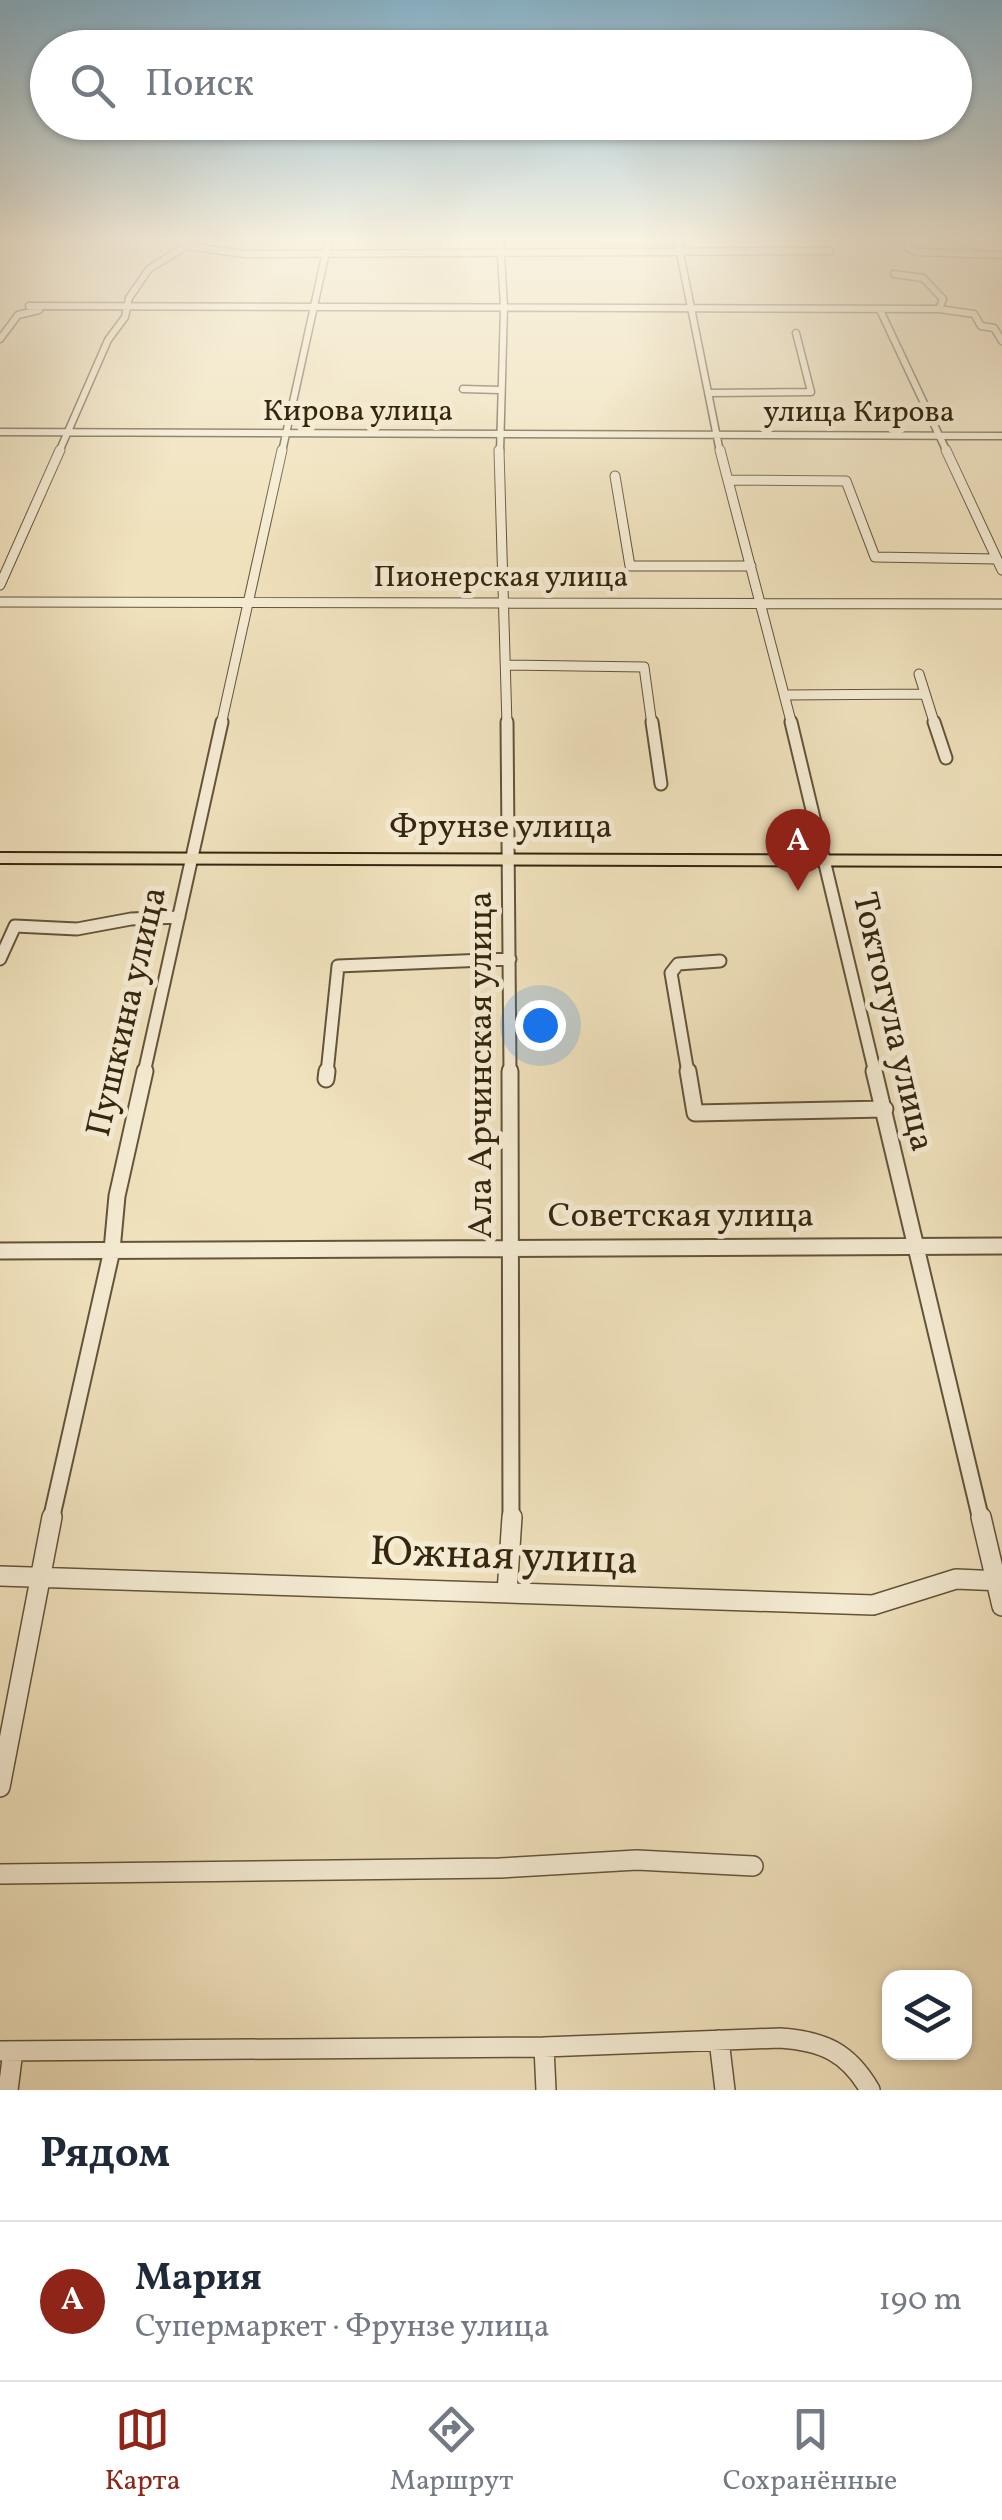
<!DOCTYPE html>
<html lang="ru">
<head>
<meta charset="utf-8">
<style>
	body { margin:0; font-family:Vollkorn,serif; background:#f6f6f7; color:#1f2937 }
	.controls { position:absolute; right:30px; bottom:30px; display:grid; overflow:hidden; border-radius:20px; box-shadow:0 2px 8px #0004 }
	.controls button { width:90px; height:90px; display:grid; place-items:center; padding:0; border:0; border-bottom:2px solid #e0e1e3; background:#fff; color:#1f2937; font:50px sans-serif }
	.you { position:absolute; left:540px; top:1025px; width:35px; height:35px; margin:-25px; border:8px solid #fff; border-radius:50%; background:#1a73e8; box-shadow:0 0 0 15px #1a73e833 }
	.badge { display:grid; place-items:center; width:65px; height:65px; border-radius:50%; background:#8f2418; color:#fff; font-size:32px; font-weight:700 }
	.pin { position:absolute; translate:-50% -82px; filter:drop-shadow(0 2px 5px #0008) }
	.pin::after { content:''; position:absolute; top:52px; width:35px; height:30px; background:inherit; clip-path:polygon(0 0,100% 0,50% 100%) }
	.list { margin:0; padding:0; list-style:none }
	h2 { display:flex; justify-content:space-between; align-items:center; height:130px; margin:0; padding:0 40px; font-size:42px }
	h2 small { font-size:32px; font-weight:400; color:#747a83 }
	.list li { display:grid; grid-template-columns:65px 1fr auto; gap:30px; align-items:center; box-sizing:border-box; height:160px; padding:0 40px; border-top:2px solid #e0e1e3 }
	.list b { display:block; font-size:38px; white-space:nowrap }
	.list p { margin:0; font-size:32px; white-space:nowrap; color:#747a83 }
	.list em { font-size:32px; font-style:normal; color:#747a83 }
	.icon { flex:none; width:55px; height:55px; fill:none; stroke:currentColor; stroke-width:2; stroke-linecap:round; stroke-linejoin:round }
	.map { position:relative; flex:none; width:1002px; height:2090px; overflow:hidden }
	.search { position:absolute; background:#fff; box-shadow:0 2px 8px #0004; left:30px; right:30px; top:30px; height:110px; display:flex; align-items:center; gap:25px; box-sizing:border-box; padding:0 35px; border-radius:55px; color:#747a83; font-size:38px }
	.sheet { height:290px; background:#fff }
	nav { display:flex; justify-content:space-around; align-items:center; box-sizing:border-box; height:140px; border-top:2px solid #e0e1e3; background:#fff; font-size:28px; color:#747a83 }
	nav a { display:grid; justify-items:center; gap:5px }
	nav .on { color:#8f2418 }
	.map>svg:first-child { display:block }
	.lines { fill:none; stroke-linecap:round; stroke-linejoin:round }
	.minor-far4-casing { stroke:#64543a; stroke-width:9 }
	.minor-far3-casing { stroke:#64543a; stroke-width:11 }
	.minor-far2-casing { stroke:#64543a; stroke-width:15 }
	.minor-far1-casing { stroke:#64543a; stroke-width:19 }
	.minor-casing { stroke:#64543a; stroke-width:22 }
	.primary-casing { stroke:#36250f; stroke-width:4 }
	.minor-far4 { stroke:#f5ecd4; stroke-width:6 }
	.minor-far3 { stroke:#f5ecd4; stroke-width:9 }
	.minor-far2 { stroke:#f5ecd4; stroke-width:11 }
	.minor-far1 { stroke:#f5ecd4; stroke-width:15 }
	.minor { stroke:#f5ecd4; stroke-width:19 }
	.primary { fill:#f0e2bd; fill-rule:evenodd }
	.labels { text-anchor:middle; dominant-baseline:central; stroke-width:10; stroke-linejoin:round; paint-order:stroke }
	.far-street-label { font-size:30px; fill:#36250f; stroke:#f5ecd4 }
	.street-label { font-size:35px; fill:#36250f; stroke:#f5ecd4 }
	.near-street-label { font-size:42px; fill:#36250f; stroke:#f5ecd4 }
</style>
</head>
<body>
<div class="map">
<svg width="1002" height="2090" viewBox="0 0 1002 2090">
	<rect width="100%" height="100%" fill="#f0e2bd"/>
	<filter id="stains"><feTurbulence type="fractalNoise" baseFrequency=".002" numOctaves="4"/><feColorMatrix values="0 0 0 0 .2 0 0 0 0 .09 0 0 0 0 .02 0 0 0 .5 -.17"/></filter>
	<radialGradient id="worn" r=".72"><stop offset=".6" stop-color="#630" stop-opacity="0"/><stop offset="1" stop-color="#630" stop-opacity=".3"/></radialGradient>
	<g class="lines">
		<defs>
			<path id="minor-far4" d="M677 238 720 452
				M906 238 909 249 917 252 1002 255
				M964 238 969 254
				M894 274 923 278 943 299 939 309
				M29 306 939 309 974 314 981 326 994 328 1002 341
				M880 310 947 452
				M0 339 18 315 39 310
				M463 389 500 390
				M708 393 811 392 796 333
				M0 432 1002 436
				M59 452 108 340 125 317 129 298 149 269 186 246 245 254 830 251
				M282 452 329 238
				M500 452 504 307 500 238"/>
			<path id="minor-far3" d="M499 450 507 725
				M720 450 792 725
				M946 450 1002 570
				M615 476 630 566H751
				M728 480 846 481 875 557 997 559
				M0 585 60 450
				M0 602 1002 604
				M506 665 644 667 652 725
				M919 674 935 725
				M785 695 925 694
				M221 725 282 450"/>
			<path id="minor-far2" d="M507 722 510 1073
				M652 722 661 784
				M791 722 875 1073
				M934 722 946 758
				M0 959 15 926 77 929 131 919 179 917
				M144 1073 222 722
				M327 1073 338 966 510 959
				M688 1073 671 973 678 964 720 961"/>
			<path id="minor-far1" d="M510 1071 511 1520
				M688 1071 695 1113 885 1109
				M874 1071 981 1520
				M326 1079 327 1071
				M0 1251 1002 1246
				M51 1520 112 1250 117 1196 145 1071"/>
			<path id="minor" d="M981 1517 1002 1606
				M0 1576 873 1605 956 1579 1002 1581
				M507 1593 512 1517
				M0 1787 52 1517
				M0 1874 500 1868 637 1860 753 1866
				M719 2040 725 2090
				M544 2047 546 2090
				M0 2051 544 2047 780 2038C823 2041 848 2052 870 2090
				M8 2090 13 2051"/>
			<path id="primary" d="M0 853 1002 856V866L0 863Z"/>
		</defs>
		<use href="#minor-far4" class="minor-far4-casing"/>
		<use href="#minor-far3" class="minor-far3-casing"/>
		<use href="#minor-far2" class="minor-far2-casing"/>
		<use href="#minor-far1" class="minor-far1-casing"/>
		<use href="#minor" class="minor-casing"/>
		<use href="#primary" class="primary-casing"/>
		<use href="#minor-far4" class="minor-far4"/>
		<use href="#minor-far3" class="minor-far3"/>
		<use href="#minor-far2" class="minor-far2"/>
		<use href="#minor-far1" class="minor-far1"/>
		<use href="#minor" class="minor"/>
		<use href="#primary" class="primary"/>
	</g>
	<linearGradient id="sky" x2="0" y2="1"><stop stop-color="#89b8d2"/><stop offset="0.45" stop-color="#f8f2e1"/><stop offset="1" stop-color="#f8f2e1" stop-opacity="0"/></linearGradient>
	<rect width="1002" height="531" fill="url(#sky)"/>
	<g class="labels">
		<g class="far-street-label">
			<text x="358" y="412">Кирова улица</text>
			<text x="859" y="413">улица Кирова</text>
			<text x="501" y="578">Пионерская улица</text>
		</g>
		<g class="street-label">
			<text x="501" y="828">Фрунзе улица</text>
			<text transform="translate(128 1012) rotate(-77)">Пушкина улица</text>
			<text transform="translate(892 1022) rotate(77)">Токтогула улица</text>
			<text transform="translate(482 1065) rotate(-90)">Ала Арчинская улица</text>
			<text x="681" y="1217">Советская улица</text>
		</g>
		<g class="near-street-label">
			<text transform="translate(504 1558) rotate(2)">Южная улица</text>
		</g>
	</g>
	<rect width="100%" height="100%" filter="url(#stains)"/>
	<rect width="100%" height="100%" fill="url(#worn)"/>
</svg>
<div class="controls">
<button><svg class="icon" aria-label="layers" viewBox="0 0 24 24"><path d="M12 4l9 5-9 5-9-5zM3 14l9 5 9-5"/></svg></button>
</div>
<div class="you"></div>
<div class="pin badge" style="left:798px;top:891px">A</div>
<div class="search"><svg class="icon" aria-label="search" viewBox="0 0 24 24"><circle cx="10" cy="10" r="6"/><path d="M15 15l6 6"/></svg>Поиск</div>
</div>
<section class="sheet">
<h2>Рядом<small></small></h2>
<ul class="list">
<li><span class="badge">A</span><div><b>Мария</b><p>Супермаркет · Фрунзе улица</p></div><em>190 m</em></li>
</ul>
</section>
<nav>
<a class="on"><svg class="icon" aria-label="map" viewBox="0 0 24 24"><path d="M3 6l6-2 6 2 6-2v14l-6 2-6-2-6 2zM9 4v14M15 6v14"/></svg>Карта</a>
<a><svg class="icon" aria-label="directions" viewBox="0 0 24 24"><path d="M12 3l9 9-9 9-9-9zM9 14v-3h6M13 9l2 2-2 2"/></svg>Маршрут</a>
<a><svg class="icon" aria-label="saved" viewBox="0 0 24 24"><path d="M7 4h10v16l-5-4-5 4z"/></svg>Сохранённые</a>
</nav>
</body>
</html>
